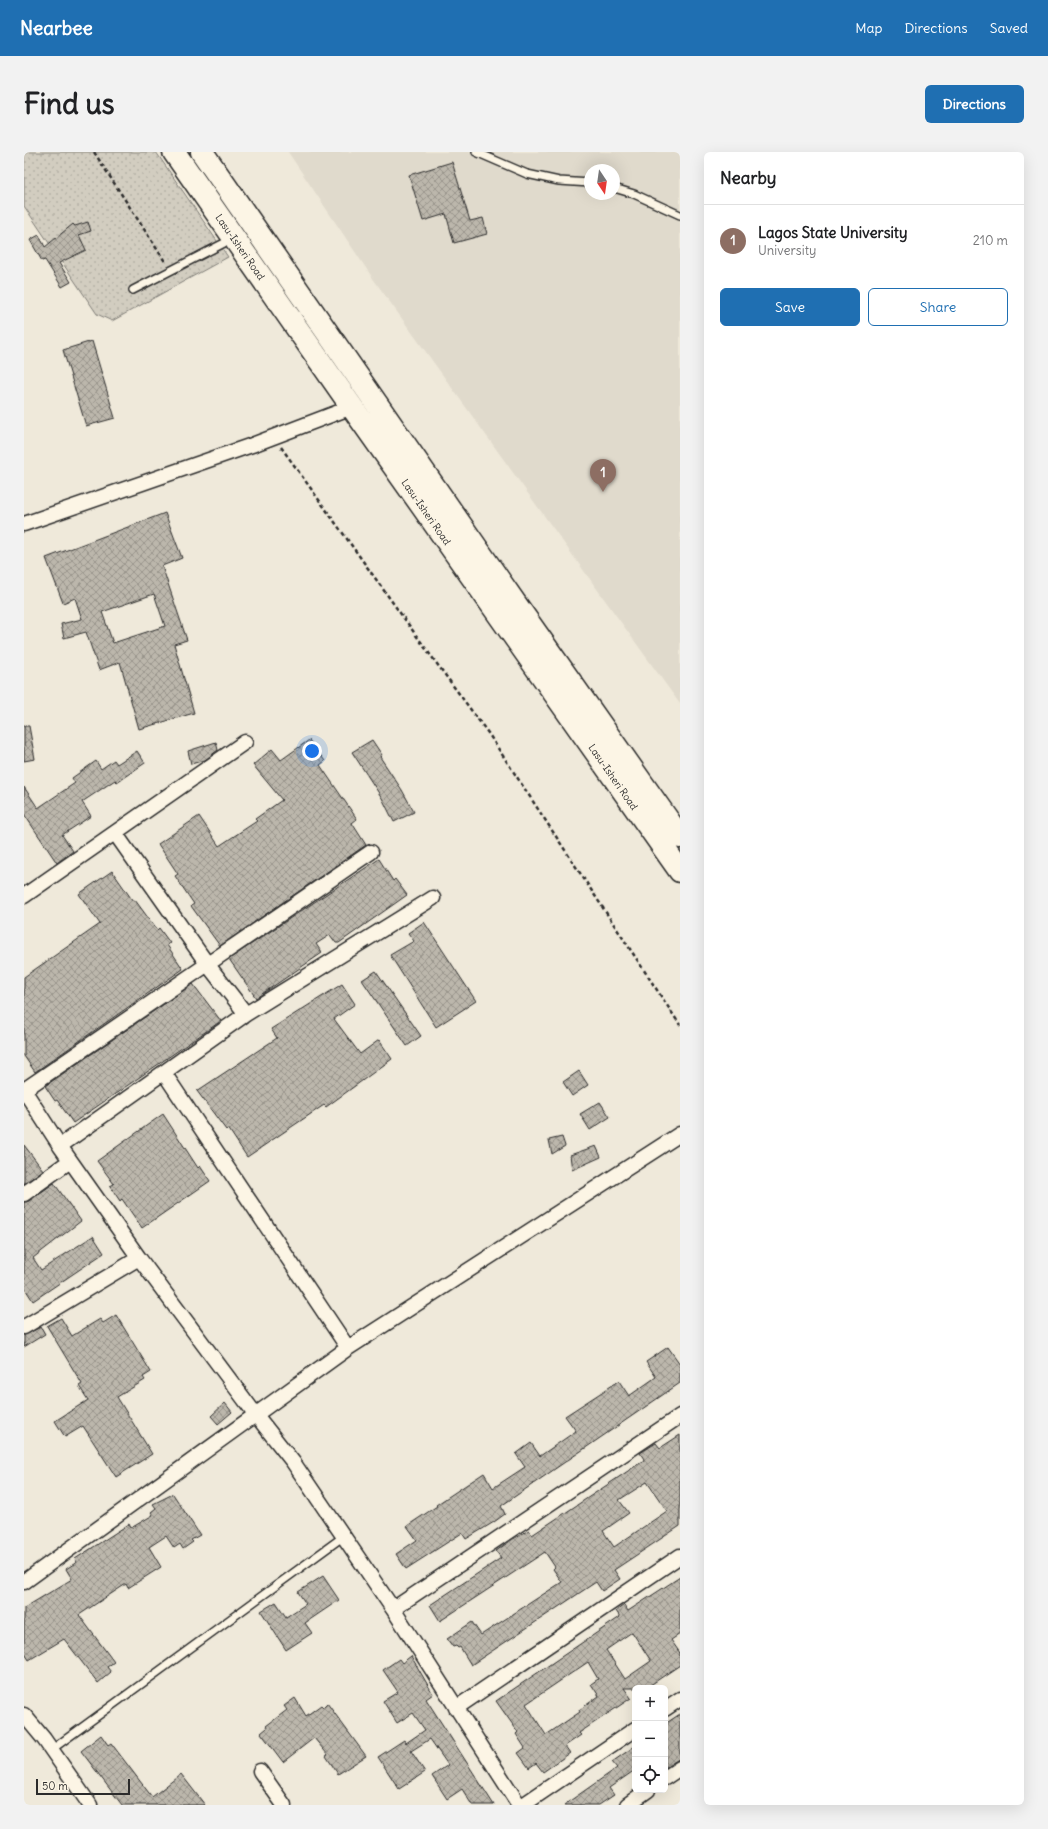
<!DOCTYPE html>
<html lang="en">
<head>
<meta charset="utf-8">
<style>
	body { margin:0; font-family:Delius,sans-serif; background:#f2f2f2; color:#202124 }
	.controls { position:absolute; right:12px; bottom:12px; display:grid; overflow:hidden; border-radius:6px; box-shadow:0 4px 16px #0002 }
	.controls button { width:36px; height:36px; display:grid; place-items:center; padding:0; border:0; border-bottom:1px solid #e0e0e0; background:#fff; color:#202124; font:20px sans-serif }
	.compass { position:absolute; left:560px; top:12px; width:36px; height:36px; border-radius:50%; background:#fff; box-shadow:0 4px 16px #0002; rotate:167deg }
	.scale { position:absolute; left:12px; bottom:10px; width:94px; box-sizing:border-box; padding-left:4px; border:2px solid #2b2b2b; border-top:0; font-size:11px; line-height:14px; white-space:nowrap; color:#2b2b2b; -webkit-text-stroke:3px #fcf5e5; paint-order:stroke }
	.you { position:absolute; left:288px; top:599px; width:14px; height:14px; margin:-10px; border:3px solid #fff; border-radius:50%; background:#1a73e8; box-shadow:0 0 0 6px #1a73e833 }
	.badge { display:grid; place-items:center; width:26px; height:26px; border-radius:50%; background:#1f6fb2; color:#fff; font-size:13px; font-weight:700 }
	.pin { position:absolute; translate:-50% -33px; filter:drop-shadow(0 1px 2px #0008) }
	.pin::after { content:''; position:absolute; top:21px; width:14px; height:12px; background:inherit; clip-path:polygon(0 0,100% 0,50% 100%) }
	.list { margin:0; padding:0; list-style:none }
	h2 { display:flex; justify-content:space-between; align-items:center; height:52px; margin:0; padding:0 16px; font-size:17px }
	h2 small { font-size:13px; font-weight:400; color:#757577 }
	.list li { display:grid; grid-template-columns:26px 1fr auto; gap:12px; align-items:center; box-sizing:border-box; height:72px; padding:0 16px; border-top:1px solid #e0e0e0 }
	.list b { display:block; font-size:15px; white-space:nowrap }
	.list p { margin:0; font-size:13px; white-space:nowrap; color:#757577 }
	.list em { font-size:13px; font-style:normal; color:#757577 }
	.actions { display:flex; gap:8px; padding:12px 16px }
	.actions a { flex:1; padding:9px 0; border:1px solid #1f6fb2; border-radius:6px; text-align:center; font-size:14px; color:#1f6fb2 }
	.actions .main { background:#1f6fb2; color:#fff }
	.icon { flex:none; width:22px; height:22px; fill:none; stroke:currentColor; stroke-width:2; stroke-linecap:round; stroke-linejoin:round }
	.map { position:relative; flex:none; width:656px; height:1653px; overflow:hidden; border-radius:6px }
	header { display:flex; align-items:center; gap:24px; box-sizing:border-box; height:56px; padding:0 20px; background:#1f6fb2; color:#fff }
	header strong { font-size:19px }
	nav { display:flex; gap:22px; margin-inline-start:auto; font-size:14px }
	.intro { display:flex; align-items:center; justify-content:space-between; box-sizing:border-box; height:96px; padding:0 24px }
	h1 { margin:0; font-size:28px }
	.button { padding:10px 18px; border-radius:6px; background:#1f6fb2; color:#fff; font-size:14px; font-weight:700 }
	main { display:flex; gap:24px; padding:0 24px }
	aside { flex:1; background:#fff; border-radius:6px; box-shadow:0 4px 16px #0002 }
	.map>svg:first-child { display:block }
	.built { fill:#e0dacc; fill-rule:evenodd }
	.grass { fill:url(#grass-dots); stroke:#7e7c76 }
	.building { fill:url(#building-cross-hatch); stroke:#2b2b2b; fill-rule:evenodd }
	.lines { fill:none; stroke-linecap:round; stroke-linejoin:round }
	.lane-casing { stroke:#2b2b2b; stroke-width:10 }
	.street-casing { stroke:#2b2b2b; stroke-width:17 }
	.primary-casing { stroke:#2b2b2b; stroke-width:25 }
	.path { stroke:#2b2b2b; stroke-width:2.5; stroke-dasharray:4 3; stroke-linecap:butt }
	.lane { stroke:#fcf5e5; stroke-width:7 }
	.street { stroke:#fcf5e5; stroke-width:14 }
	.primary { stroke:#fcf5e5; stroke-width:22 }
	.labels { text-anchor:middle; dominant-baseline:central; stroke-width:3; stroke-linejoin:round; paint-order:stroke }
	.street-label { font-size:10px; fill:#2b2b2b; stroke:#fcf5e5 }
</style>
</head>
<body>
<header>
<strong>Nearbee</strong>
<nav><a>Map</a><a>Directions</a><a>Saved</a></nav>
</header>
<div class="intro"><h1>Find us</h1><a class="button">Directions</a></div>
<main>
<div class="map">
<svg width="656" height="1653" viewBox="0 0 656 1653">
	<defs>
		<pattern id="grass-dots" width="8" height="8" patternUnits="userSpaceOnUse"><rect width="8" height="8" fill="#d2cdc0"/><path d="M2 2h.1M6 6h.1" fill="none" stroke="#b4b0a5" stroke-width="1.8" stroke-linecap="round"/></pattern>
		<pattern id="building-cross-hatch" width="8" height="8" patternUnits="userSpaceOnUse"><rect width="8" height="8" fill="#bcb7ac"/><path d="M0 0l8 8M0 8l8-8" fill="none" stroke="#99958c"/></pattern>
	</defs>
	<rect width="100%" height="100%" fill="#efe9da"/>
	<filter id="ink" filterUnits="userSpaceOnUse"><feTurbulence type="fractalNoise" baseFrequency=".025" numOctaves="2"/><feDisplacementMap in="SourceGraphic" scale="8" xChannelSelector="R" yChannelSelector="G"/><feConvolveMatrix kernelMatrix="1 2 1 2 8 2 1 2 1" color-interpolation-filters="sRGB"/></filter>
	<g filter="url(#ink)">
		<path class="built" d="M264 0H656V552L350 128ZM566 18H590V42H566Z"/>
		<path class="grass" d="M0 0H132L204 105 88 169 73 162 0 54Z"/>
		<path class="building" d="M428 10 446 69 459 66 463 82 430 91 422 62 399 69 385 23Z
			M64 70 67 79 55 83 62 98 35 111 47 130 38 135 21 108 18 109 6 88 15 83 21 95 49 72 51 74Z
			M68 189 91 266 62 274 39 198Z
			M141 361 158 406 138 414 163 488 150 492 170 561 115 577 96 510 75 518 62 480 40 486 37 472 58 467 51 446 39 451 22 406ZM130 442 141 474 89 491 78 460Z
			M0 574H5L11 607 0 609Z
			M285 588 301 609 296 613 333 667 328 671 342 693 196 794 167 754 170 752 151 724 154 722 134 692 175 664 195 694 233 669 231 667 258 648 229 613 248 597 257 608Z
			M348 588 358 603 356 605 378 638 390 660 370 670 358 646 328 600Z
			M192 590 194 598 181 608 167 612 164 599Z
			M113 599 121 611 93 630 91 628 58 650 67 664 38 683 49 699 33 711 0 662V635L14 656 51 631 48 626 72 609 77 617 90 608 93 612Z
			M355 707 369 729 371 727 383 743 315 791H312L306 783 292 792 298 801 232 846 205 807Z
			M88 719 109 749 111 748 133 778 135 776 146 791 143 793 159 817 11 920 0 904V825L76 772 55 742Z
			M400 770 452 849 412 875 366 803 390 789 384 781Z
			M352 819 397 884 383 894 338 828Z
			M169 832 197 869 49 971 33 948 31 949 21 934Z
			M318 832 331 852 310 867 336 902 355 888 368 907 302 955 300 953 223 1005 204 976 202 978 173 939 253 886 247 877Z
			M555 919 564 933 548 944 539 930Z
			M576 950 586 965 566 978 556 962Z
			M139 962 174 1016 176 1014 186 1029 118 1076 98 1047 96 1049 86 1034 90 1032 73 1009Z
			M538 985 541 994 528 1002 525 988Z
			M0 993 19 1018 0 1032Z
			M572 994 577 1005 548 1018 546 1003Z
			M30 1031 57 1069 9 1106 17 1118 69 1084 80 1101 9 1149 0 1135V1050L5 1049Z
			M92 1163 127 1220 119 1225 121 1228 93 1245 128 1302 92 1325 59 1274 41 1285 31 1269 64 1248 55 1234 58 1232 23 1174 37 1166 48 1184 76 1167 79 1171Z
			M17 1175 21 1182 0 1195V1183Z
			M644 1195 656 1212V1231L477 1354 481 1362 470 1370 442 1387 438 1381 382 1417 372 1402 393 1388 383 1374 413 1354 412 1353 460 1321 469 1336 501 1315 492 1302 507 1291 516 1304 552 1279 541 1264 595 1229 605 1244 632 1225 622 1210Z
			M201 1251 208 1260 194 1272 187 1264Z
			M656 1283V1374L590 1418 596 1427 578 1439 572 1430 447 1513 436 1495 434 1496 432 1494 429 1495 423 1487 448 1470 457 1483 538 1430 529 1417 531 1415 521 1400 416 1469 406 1453 477 1406 472 1399 489 1387 505 1378 508 1383 619 1309 620 1307 616 1301 632 1291 636 1296ZM623 1330 643 1359 590 1395 579 1379 605 1361 595 1348Z
			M149 1342 176 1383 167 1388 169 1390 159 1397 156 1392 150 1396 142 1384 125 1395 137 1415 104 1436 102 1432 55 1463 90 1510 83 1515 87 1520 74 1531 40 1487 5 1508 0 1500V1456L48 1427 42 1417 53 1410 51 1407 105 1372 107 1376 129 1363 127 1360 132 1356 129 1352Z
			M299 1424 315 1448 281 1471 288 1481 262 1498 237 1459 252 1450 262 1465 282 1452 274 1440Z
			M656 1425V1482L647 1488 656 1501V1513L622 1536H600L607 1546 555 1581 557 1583 541 1594 546 1601 519 1620 512 1611 505 1616 494 1601 501 1596 492 1582 494 1580 472 1549 596 1465 592 1459 600 1453 604 1459ZM608 1480 627 1509 601 1527 582 1498ZM564 1510 574 1527 567 1532 575 1544 555 1558 556 1560 522 1583 502 1552Z
			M387 1504 409 1542 402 1547 470 1653H448L438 1637 423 1647 408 1624 424 1613 406 1587 387 1599 401 1620 375 1637 354 1605 380 1588 382 1591 401 1578 389 1561 373 1571 359 1549 374 1540 359 1518 375 1507 378 1511Z
			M271 1546 282 1564 297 1553 299 1555 303 1551 342 1604 314 1622 302 1604 304 1603 290 1586 259 1610 237 1581 243 1576 242 1574 263 1558 260 1554Z
			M656 1562V1606L641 1616V1572Z
			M77 1583 84 1593 87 1591 128 1645 157 1622 181 1653H98L57 1599Z
			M611 1594V1618L585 1636 590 1643 575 1653H540L593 1616 588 1610Z"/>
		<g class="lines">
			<defs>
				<path id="lane" d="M452 0 503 22 535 29 566 31
					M590 36 610 42 656 63
					M109 138 208 87
					M27 1598 320 1384"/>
				<path id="street" d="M0 372 228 293 328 255
					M91 681 184 813 222 862
					M347 700 0 938 36 994 115 1106 232 1263 269 1310 369 1457 495 1653
					M0 744 221 590
					M140 921 324 1196
					M36 994 222 862 409 746
					M0 1042 46 1009
					M0 1175 115 1106
					M0 1430 324 1196 656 982
					M369 1457 656 1264
					M432 1556 656 1404
					M641 1557 656 1547
					M0 1563 20 1587 66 1653
					M236 1619 260 1653
					M641 1626 656 1616
					M499 1653 611 1577
					M603 1653 624 1638"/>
				<path id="primary" d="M150 0 328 255 656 719
					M178 0 493 454 656 685"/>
			</defs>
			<use href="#lane" class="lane-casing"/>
			<use href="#street" class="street-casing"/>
			<use href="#primary" class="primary-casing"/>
			<path class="path" d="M70 0 142 111
				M257 295 402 497 464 581 656 873"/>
			<use href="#lane" class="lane"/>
			<use href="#street" class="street"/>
			<use href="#primary" class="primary"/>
		</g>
	</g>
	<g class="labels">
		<g class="street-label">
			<text transform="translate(216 95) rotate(55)">Lasu-Isheri Road</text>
			<text transform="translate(402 360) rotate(55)">Lasu-Isheri Road</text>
			<text transform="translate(589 625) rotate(55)">Lasu-Isheri Road</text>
		</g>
	</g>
</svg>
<div class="controls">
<button>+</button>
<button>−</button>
<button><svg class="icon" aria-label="locate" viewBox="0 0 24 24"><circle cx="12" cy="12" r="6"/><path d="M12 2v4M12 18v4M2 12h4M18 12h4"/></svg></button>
</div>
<svg class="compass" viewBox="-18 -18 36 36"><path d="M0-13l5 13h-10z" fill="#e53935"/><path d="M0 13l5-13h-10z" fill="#757577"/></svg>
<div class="scale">50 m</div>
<div class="you"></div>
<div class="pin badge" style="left:579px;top:340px;background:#8d6e63">1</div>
</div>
<aside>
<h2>Nearby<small></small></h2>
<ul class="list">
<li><span class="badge" style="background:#8d6e63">1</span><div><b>Lagos State University</b><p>University</p></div><em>210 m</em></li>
</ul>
<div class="actions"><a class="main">Save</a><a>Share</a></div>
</aside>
</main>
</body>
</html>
